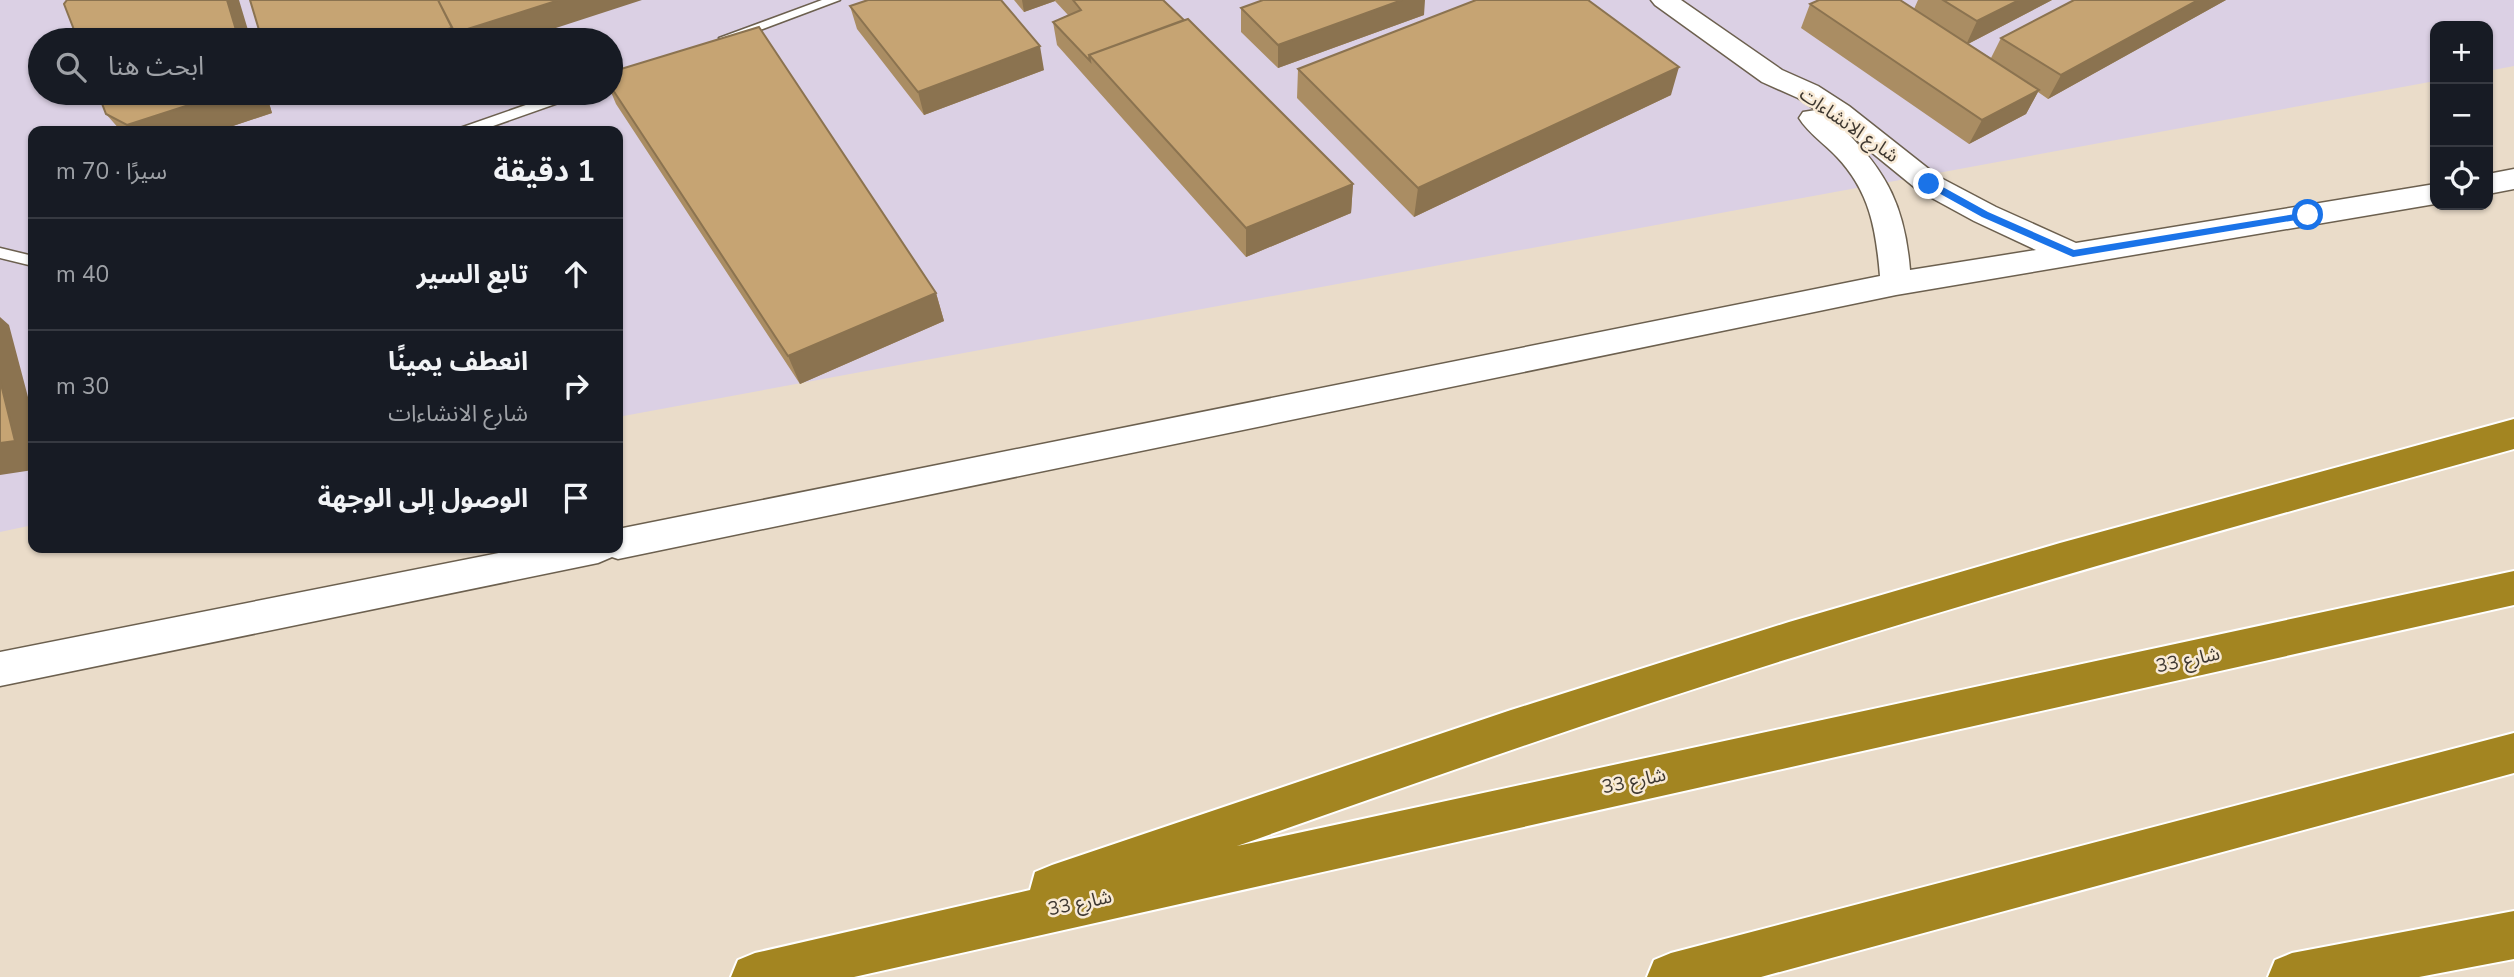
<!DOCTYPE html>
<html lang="ar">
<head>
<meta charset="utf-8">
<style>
	body { margin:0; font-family:"Nunito Sans","Noto Sans Arabic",sans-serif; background:#242831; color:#f1f3f6; direction:rtl }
	.controls { position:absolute; right:21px; top:21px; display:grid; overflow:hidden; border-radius:14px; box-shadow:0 2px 5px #0004 }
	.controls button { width:63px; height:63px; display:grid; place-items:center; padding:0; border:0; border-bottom:2px solid #363941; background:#171b24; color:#f1f3f6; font:35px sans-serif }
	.stop { position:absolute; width:21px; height:21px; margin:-16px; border:5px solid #1a73e8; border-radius:50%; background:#fff }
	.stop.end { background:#1a73e8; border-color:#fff; box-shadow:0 2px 7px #0008 }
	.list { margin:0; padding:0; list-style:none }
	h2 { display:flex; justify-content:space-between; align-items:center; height:91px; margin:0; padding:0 28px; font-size:30px }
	h2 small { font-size:23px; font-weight:400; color:#9ea1a6 }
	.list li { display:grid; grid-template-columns:46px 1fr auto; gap:21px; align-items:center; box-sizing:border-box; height:112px; padding:0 28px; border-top:2px solid #363941 }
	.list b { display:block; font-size:26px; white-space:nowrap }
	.list p { margin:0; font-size:23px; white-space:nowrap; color:#9ea1a6 }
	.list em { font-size:23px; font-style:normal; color:#9ea1a6 }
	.icon { flex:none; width:38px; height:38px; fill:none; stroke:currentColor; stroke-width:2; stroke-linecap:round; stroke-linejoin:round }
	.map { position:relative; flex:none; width:2514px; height:977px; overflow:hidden; direction:ltr }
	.search { position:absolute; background:#171b24; box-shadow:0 2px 5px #0004; left:28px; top:28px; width:595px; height:77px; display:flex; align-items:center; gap:18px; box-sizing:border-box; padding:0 24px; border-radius:38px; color:#9ea1a6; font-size:26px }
	.panel { position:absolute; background:#171b24; box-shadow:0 2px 5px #0004; left:28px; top:126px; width:595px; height:427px; border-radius:14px; direction:rtl }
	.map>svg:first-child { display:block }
	.industrial { fill:#dbd0e4; fill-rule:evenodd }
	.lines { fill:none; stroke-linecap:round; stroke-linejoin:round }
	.lane-casing { stroke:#6c604f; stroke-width:3 }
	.street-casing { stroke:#6c604f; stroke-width:3 }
	.highway-casing { stroke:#fff; stroke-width:4 }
	.lane { fill:#fff; fill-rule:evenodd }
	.street { fill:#fff; fill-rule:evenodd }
	.highway { fill:#a38521; fill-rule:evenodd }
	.wall { fill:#aa8d63 }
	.shaded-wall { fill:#8b7350 }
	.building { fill:#c6a473; stroke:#8b7350; stroke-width:2 }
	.route { fill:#1a73e8 }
	.labels { text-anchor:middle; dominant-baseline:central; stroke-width:5; stroke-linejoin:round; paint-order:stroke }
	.street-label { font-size:19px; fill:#3e3831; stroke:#f8ead6 }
</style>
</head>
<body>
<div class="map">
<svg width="2514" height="977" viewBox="0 0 2514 977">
	<rect width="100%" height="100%" fill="#eadcc9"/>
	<path class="industrial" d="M0 0H2514V66L2488 71V26H2435V81L618 417V131H33V525L0 532ZM40 40H611V93H40Z"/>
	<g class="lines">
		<defs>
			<path id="lane" d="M822 0H840L731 41H721L719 38Z
				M560 93H580L578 96 479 131H458L460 128Z
				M0 248 33 256V266L0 258Z"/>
			<path id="street" d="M1651 0H1681L1782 70 1818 86 1849 106 1939 177 1996 207 2076 243 2435 184V204L1896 295 618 559 612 557 598 563 0 686V652L524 548H618V529L1880 276C1876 229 1870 192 1837 157 1825 144 1808 133 1799 118L1803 112 1816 110 1798 98 1762 82 1655 5ZM1843 129 1919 191 1974 221 2036 250 1910 270C1905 209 1888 172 1843 129Z
				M2514 169V189L2488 194V174Z"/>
			<path id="highway" d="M2514 419V449C2272 516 2030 583 1791 658 1605 716 1421 781 1237 846L2514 571V605L854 977H731L738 960 755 953 1030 890 1035 872 1052 865 1511 710 1789 622 2060 543Z
				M2514 733V773L1761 977H1647L1654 960 1671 953Z
				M2514 911V959L2419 977H2268L2275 960 2292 953Z"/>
		</defs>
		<use href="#lane" class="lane-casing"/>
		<use href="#street" class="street-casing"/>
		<use href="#highway" class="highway-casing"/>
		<use href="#lane" class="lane"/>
		<use href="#street" class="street"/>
		<use href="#highway" class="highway"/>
	</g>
	<path class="wall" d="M1014 0H1163L1353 184 1351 213 1246 257 1057 45 1053 22 1068 15 1055 1 1024 12Z
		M1918 0H2052L1968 44 1991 58 2001 38 2074 0H2226L2048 99 2038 92 2026 114 1969 144 1801 28 1810 4 1914 9Z
		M850 6 1044 70 924 115 857 29Z
		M1241 8 1424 15 1278 68 1241 32Z
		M1298 69 1671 95 1414 217 1297 98Z
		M611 72 936 293 944 321 800 384 616 104 611 92Z
		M98 93H266L272 113 218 131H121L106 114Z"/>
	<path class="shaded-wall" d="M227 0H239L251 40H239Z
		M559 0H642L519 40H406Z
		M1022 0H1055V1L1024 12Z
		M1402 0H1425L1424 15 1278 68V45Z
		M2019 0H2052L1966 45 1977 21Z
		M2198 0H2226L2048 99 2061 75Z
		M1040 46 1044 70 924 115 918 92Z
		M1679 67 1671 95 1414 217 1418 188Z
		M2039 90 2026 114 1969 144 1982 120Z
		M226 93H266L272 113 218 131H133L127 125Z
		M284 93H337L292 105Z
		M1353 184 1351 213 1246 257V228Z
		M936 293 944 321 800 384 788 356Z
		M0 317 9 325 33 416V470L0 475Z"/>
	<path class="building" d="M67 0H227L239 40H78L64 4Z
		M250 0H438L452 28 406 40H262Z
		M438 0H559L455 33Z
		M868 0H1001L1040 46 918 92 850 6Z
		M1073 0H1163L1184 20 1089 55 1090 61 1053 22 1081 10Z
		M1263 0H1402L1278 45 1241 8Z
		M1476 0H1588L1679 67 1418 188 1298 69Z
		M1819 0H1900L2039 90 1982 120 1810 4Z
		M1943 0H2019L1977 21Z
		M2074 0H2198L2061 75 2001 38Z
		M1188 19 1353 184 1246 228 1089 55Z
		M759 27 936 293 788 356 611 87V72Z
		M98 93H226L127 125 106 114Z
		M0 380 15 441 0 443Z"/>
	<path class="route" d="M1926 181H1932L1988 212 2074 250 2308 212 2313 215 2308 218 2073 257 1982 217 1926 186Z"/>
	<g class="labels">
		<g class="street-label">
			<text transform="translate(1849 125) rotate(35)">شارع الانشاءات</text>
			<text transform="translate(2188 660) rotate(-12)">شارع 33</text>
			<text transform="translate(1634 781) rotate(-12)">شارع 33</text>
			<text transform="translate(1080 903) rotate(-12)">شارع 33</text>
		</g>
	</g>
</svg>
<div class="controls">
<button>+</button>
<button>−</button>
<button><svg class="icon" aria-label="locate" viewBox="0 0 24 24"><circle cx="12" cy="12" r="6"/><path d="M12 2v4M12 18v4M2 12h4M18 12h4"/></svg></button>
</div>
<div class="stop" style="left:2308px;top:215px"></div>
<div class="stop end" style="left:1929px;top:184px"></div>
<div class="search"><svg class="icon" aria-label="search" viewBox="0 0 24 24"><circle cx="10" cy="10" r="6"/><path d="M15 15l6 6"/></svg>ابحث هنا</div>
<section class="panel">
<h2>1 دقيقة<small>سيرًا · 70 m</small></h2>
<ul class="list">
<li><svg class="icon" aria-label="ahead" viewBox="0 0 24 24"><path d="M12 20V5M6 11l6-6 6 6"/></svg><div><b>تابع السير</b></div><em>40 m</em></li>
<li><svg class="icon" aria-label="right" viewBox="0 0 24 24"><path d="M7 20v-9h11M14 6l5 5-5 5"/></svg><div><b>انعطف يمينًا</b><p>شارع الانشاءات</p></div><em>30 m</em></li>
<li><svg class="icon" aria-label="arrive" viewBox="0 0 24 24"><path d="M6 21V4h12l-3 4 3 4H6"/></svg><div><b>الوصول إلى الوجهة</b></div></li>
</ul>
</section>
</div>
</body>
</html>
